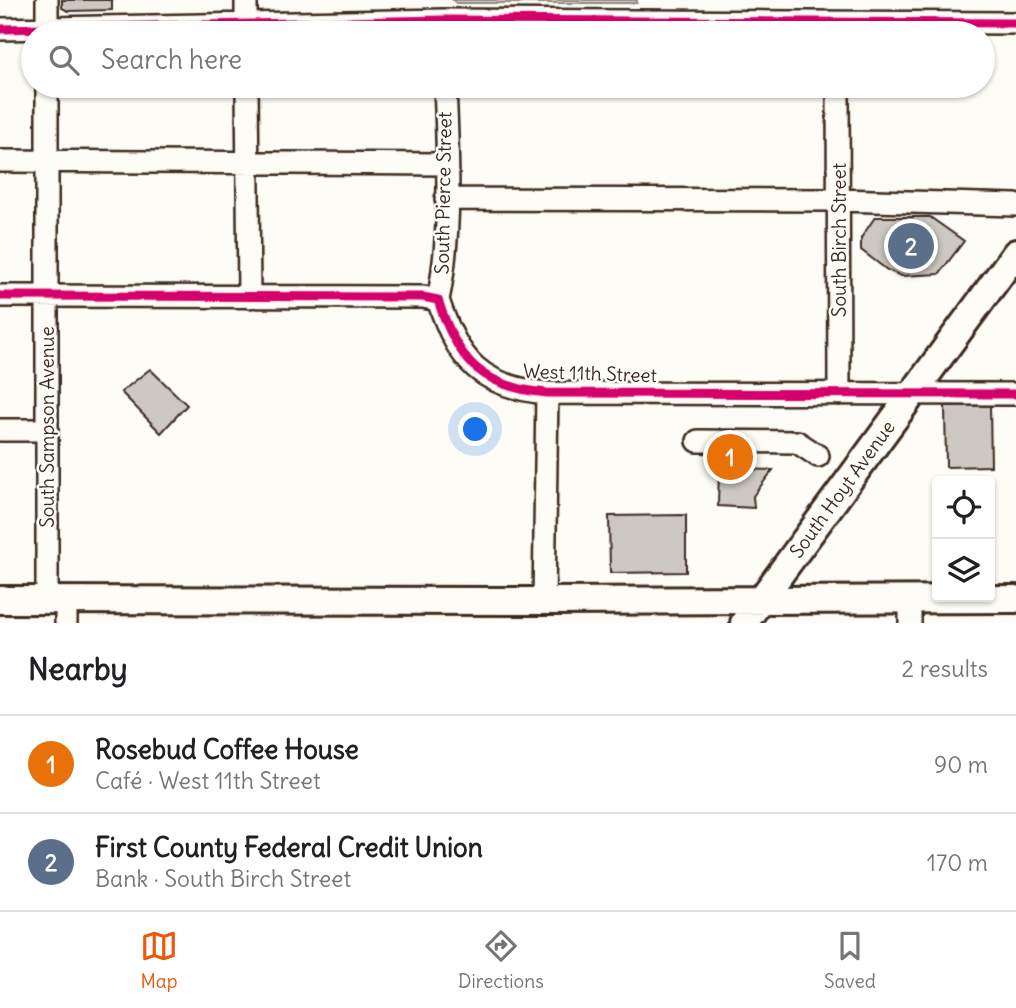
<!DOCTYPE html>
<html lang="en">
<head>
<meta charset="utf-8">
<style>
	body { margin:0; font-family:Delius,sans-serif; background:#f2f2f2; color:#202124 }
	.controls { position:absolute; right:21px; bottom:21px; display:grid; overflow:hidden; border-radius:7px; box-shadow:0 2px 5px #0004 }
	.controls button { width:63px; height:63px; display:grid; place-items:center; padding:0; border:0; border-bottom:2px solid #e0e0e0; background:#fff; color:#202124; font:35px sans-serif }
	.you { position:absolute; left:476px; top:430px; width:24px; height:24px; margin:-18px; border:5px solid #fff; border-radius:50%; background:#1a73e8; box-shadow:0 0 0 10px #1a73e833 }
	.badge { display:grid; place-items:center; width:46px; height:46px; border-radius:50%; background:#ea580c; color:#fff; font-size:23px; font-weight:700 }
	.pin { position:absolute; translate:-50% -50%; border:4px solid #fff; box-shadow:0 2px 7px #0006 }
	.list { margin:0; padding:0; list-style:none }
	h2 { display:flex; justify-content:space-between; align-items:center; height:91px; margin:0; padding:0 28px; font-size:30px }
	h2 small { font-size:23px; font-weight:400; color:#757577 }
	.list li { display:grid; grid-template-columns:46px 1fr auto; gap:21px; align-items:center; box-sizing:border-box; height:98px; padding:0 28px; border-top:2px solid #e0e0e0 }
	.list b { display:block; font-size:26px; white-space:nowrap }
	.list p { margin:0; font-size:23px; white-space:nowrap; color:#757577 }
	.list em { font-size:23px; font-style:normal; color:#757577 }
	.icon { flex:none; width:38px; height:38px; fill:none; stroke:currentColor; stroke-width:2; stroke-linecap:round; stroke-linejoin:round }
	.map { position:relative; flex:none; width:1016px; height:623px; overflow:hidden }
	.search { position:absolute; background:#fff; box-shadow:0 2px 5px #0004; left:21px; right:21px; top:21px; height:77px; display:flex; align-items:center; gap:18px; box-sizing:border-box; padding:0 24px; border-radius:38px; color:#757577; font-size:26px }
	.sheet { height:287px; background:#fff }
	nav { display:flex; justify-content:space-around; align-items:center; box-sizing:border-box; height:98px; border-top:2px solid #e0e0e0; background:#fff; font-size:19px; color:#757577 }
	nav a { display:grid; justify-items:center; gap:4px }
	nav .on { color:#ea580c }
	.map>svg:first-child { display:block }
	.grass { fill:url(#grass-tufts); stroke:#8e847a; stroke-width:2 }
	.building { fill:#cdc8c2; stroke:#3b2a1e; stroke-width:2 }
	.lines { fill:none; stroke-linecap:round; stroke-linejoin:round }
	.minor-casing { stroke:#3b2a1e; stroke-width:26 }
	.major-casing { stroke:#3b2a1e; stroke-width:32 }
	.minor { stroke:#fdfcf7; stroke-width:21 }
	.major { stroke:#fdfcf7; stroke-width:26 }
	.cycleway-casing { stroke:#fdfcf7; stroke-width:13 }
	.cycleway { stroke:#d6006c; stroke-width:9 }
	.labels { text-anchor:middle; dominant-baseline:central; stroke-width:5; stroke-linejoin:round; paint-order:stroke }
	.street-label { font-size:19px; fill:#3b2a1e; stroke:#fdfcf7 }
</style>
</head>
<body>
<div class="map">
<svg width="1016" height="623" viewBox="0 0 1016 623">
	<defs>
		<pattern id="grass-tufts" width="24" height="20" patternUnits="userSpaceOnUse" patternTransform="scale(1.75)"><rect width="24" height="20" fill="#e1ded7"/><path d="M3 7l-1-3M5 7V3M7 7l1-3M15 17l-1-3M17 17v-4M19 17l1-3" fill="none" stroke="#c2bfb8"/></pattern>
	</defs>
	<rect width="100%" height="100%" fill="#fdfcf7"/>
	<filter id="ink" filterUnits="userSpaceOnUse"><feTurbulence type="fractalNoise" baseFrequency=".0143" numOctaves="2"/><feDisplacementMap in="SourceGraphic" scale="14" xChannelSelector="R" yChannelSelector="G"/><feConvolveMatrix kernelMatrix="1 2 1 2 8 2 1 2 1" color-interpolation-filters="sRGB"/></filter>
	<g filter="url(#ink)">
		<path class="grass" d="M453 0H637V3H456Z"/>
		<path class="building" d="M62 0H112V10L68 11 62 8Z
			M875 217H930L964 241 939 274 901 276 887 270 861 250V238Z
			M150 369 187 405 161 433 121 392Z
			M990 405 991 466 946 467 945 406Z
			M720 429 741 446V469L773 470 753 496 754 508 718 506Z
			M686 515V572L610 573 609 516Z"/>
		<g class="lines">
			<defs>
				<path id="minor" d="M246 0V33
					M0 29 443 20 1016 23
					M47 33V0
					M247 86 249 297
					M838 86 839 394
					M0 161 447 164
					M446 199 839 200 1016 205
					M0 296 423 297 438 300C458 361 481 387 547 393L1016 394
					M438 300C452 233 448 154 445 86
					M0 430H47
					M698 441 797 442 818 456
					M910 598V623
					M47 600V86
					M544 601 547 393
					M66 623V600"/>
				<path id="major" d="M0 600 544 601 1016 599
					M744 623 1016 253"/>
			</defs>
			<use href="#minor" class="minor-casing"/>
			<use href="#major" class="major-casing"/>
			<use href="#minor" class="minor"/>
			<use href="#major" class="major"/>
			<defs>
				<path id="cycleway" d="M0 29 443 20 1016 23
					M0 296 423 297 438 300C458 361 481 387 547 393L1016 394"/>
			</defs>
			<use href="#cycleway" class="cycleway-casing"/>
			<use href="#cycleway" class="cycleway"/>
		</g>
	</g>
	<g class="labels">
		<g class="street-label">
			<text transform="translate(443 193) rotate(-89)">South Pierce Street</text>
			<text transform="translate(839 240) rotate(-90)">South Birch Street</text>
			<text transform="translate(590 373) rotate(2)">West 11th Street</text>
			<text transform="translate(47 427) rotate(-90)">South Sampson Avenue</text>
			<text transform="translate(842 489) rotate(-54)">South Hoyt Avenue</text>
		</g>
	</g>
</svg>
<div class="controls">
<button><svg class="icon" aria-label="locate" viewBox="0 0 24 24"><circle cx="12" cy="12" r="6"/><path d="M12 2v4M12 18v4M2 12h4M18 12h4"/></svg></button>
<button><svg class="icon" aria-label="layers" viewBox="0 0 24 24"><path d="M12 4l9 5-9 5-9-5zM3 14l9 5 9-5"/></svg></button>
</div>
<div class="you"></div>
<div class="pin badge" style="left:730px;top:457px;background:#e8710a">1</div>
<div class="pin badge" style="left:911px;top:246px;background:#5c6f8a">2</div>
<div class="search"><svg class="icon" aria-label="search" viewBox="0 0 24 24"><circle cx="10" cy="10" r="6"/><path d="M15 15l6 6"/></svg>Search here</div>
</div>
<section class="sheet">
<h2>Nearby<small>2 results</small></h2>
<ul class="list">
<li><span class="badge" style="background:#e8710a">1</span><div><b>Rosebud Coffee House</b><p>Café · West 11th Street</p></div><em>90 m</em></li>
<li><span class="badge" style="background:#5c6f8a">2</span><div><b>First County Federal Credit Union</b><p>Bank · South Birch Street</p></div><em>170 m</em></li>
</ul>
</section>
<nav>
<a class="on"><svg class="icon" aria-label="map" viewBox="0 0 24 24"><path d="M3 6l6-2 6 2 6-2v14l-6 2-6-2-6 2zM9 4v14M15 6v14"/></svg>Map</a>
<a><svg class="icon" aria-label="directions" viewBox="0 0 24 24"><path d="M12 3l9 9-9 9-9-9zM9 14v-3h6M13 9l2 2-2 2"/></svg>Directions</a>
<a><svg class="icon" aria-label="saved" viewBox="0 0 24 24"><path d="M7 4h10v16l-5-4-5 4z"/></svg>Saved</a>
</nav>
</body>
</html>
